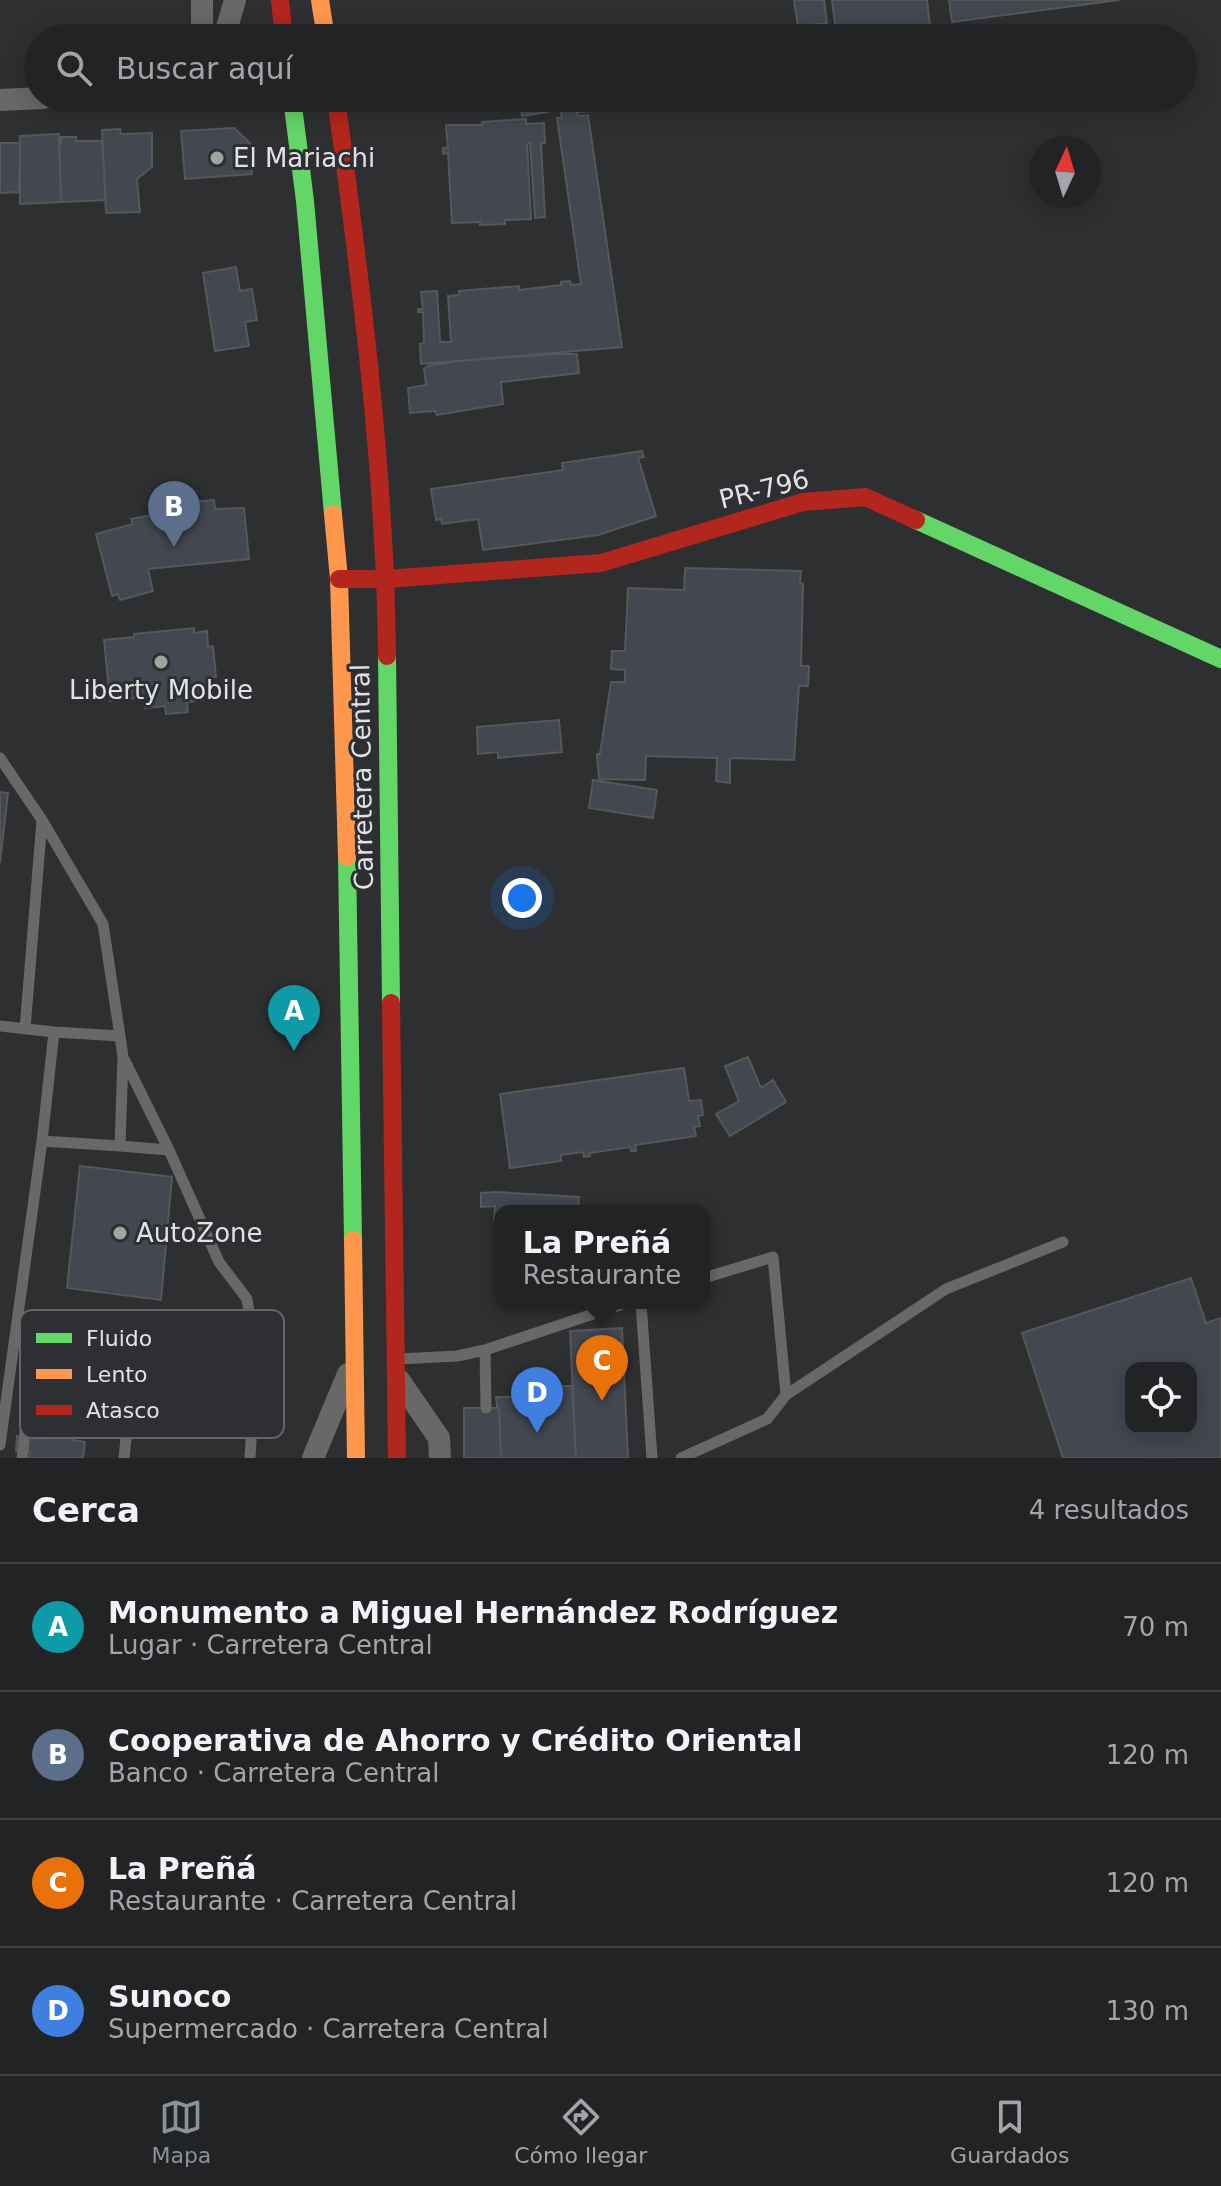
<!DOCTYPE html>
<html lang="es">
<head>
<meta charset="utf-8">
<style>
	body { margin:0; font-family:"DejaVu Sans",sans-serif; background:#2a2b2d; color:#f1f3f6 }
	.controls { position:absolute; right:24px; bottom:24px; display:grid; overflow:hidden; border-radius:16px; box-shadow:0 4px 20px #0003 }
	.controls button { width:72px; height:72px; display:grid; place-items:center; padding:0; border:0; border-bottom:2px solid #3f4042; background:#222325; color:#f1f3f6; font:40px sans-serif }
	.compass { position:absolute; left:1029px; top:136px; width:72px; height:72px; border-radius:50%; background:#222325; box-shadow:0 4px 20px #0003; rotate:4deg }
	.you { position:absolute; left:522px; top:898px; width:28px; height:28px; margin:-20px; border:6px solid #fff; border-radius:50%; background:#1a73e8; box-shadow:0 0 0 12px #1a73e833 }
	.badge { display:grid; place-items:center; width:52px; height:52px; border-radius:50%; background:#8c9099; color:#fff; font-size:26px; font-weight:700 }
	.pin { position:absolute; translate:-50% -66px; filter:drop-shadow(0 2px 4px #0008) }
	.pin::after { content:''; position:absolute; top:42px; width:28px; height:24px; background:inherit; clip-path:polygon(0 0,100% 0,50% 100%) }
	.popup { position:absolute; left:494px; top:1205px; width:216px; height:104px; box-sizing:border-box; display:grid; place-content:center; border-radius:16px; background:#222325; filter:drop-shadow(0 2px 6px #0005); font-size:26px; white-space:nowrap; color:#a2a4a7 }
	.popup b { font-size:30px; color:#f1f3f6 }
	.popup::after { content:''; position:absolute; left:50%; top:100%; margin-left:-16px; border:16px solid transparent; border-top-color:#222325 }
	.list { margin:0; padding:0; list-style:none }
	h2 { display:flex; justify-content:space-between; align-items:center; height:104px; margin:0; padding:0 32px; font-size:34px }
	h2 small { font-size:26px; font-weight:400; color:#a2a4a7 }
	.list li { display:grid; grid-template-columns:52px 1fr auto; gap:24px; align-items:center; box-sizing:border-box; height:128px; padding:0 32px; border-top:2px solid #3f4042 }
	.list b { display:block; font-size:30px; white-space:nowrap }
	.list p { margin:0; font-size:26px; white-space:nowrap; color:#a2a4a7 }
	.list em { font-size:26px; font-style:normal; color:#a2a4a7 }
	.icon { flex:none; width:44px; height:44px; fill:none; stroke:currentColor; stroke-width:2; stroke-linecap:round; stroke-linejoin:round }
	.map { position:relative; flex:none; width:1221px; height:1458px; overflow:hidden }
	.search { position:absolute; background:#222325; box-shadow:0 4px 20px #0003; left:24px; right:24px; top:24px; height:88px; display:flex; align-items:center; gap:20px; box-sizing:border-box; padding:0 28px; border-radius:44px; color:#a2a4a7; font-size:30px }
	.sheet { height:616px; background:#222325 }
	nav { display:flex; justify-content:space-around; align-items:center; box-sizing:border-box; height:112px; border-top:2px solid #3f4042; background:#222325; font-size:22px; color:#a2a4a7 }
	nav a { display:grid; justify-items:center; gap:4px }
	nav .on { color:#8c9099 }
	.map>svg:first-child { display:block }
	.building { fill:#424750; stroke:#565759; stroke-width:2; fill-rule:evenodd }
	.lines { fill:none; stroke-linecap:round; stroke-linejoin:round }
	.lane { stroke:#686868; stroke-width:11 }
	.street { stroke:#686868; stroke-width:22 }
	.fast { stroke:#63d668; stroke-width:18 }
	.slow { stroke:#ff974d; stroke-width:18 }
	.jam { stroke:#b3261e; stroke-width:18 }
	.poi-dot { fill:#a2a3a5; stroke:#2d2f32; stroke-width:3 }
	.labels { text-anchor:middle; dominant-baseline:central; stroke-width:6; stroke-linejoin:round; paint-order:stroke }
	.poi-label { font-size:26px; fill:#e1e2e4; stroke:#2d2f32; text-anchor:start }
	.street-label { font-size:26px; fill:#e1e2e4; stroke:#2d2f32 }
	.key { fill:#2d2f32; stroke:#636567; stroke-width:2 }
	.key-label { font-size:22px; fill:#e1e2e4 }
</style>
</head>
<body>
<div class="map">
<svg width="1221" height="1458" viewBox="0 0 1221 1458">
	<rect width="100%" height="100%" fill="#2e2f31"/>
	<path class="building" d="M794 0H824L827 23 798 27Z
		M832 0H927L930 26 837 38Z
		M949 0H1119L952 22Z
		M522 32 523 38H504V35Z
		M436 98H478L436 103Z
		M520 98H546L548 112 522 116Z
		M593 101V111L577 112 578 116 588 115 622 347 421 364 420 344 424 343 423 312H418V309H423L421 292 437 291 440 342H451L448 296 459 295V291L519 286V290L561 285V282L570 281 571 285 581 284 557 118H562L560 106Z
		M526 119V124L544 123 545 143H541L545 217 535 218 530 143 527 144 531 219 505 220V224L480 225V222L452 223 448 153 443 154V148H448L446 125H483L482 122Z
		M234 128 250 143 252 174 185 179 181 131Z
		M120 129 121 134 152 133V167L137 179 140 212 106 213 102 130Z
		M59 134 61 202 20 204V136Z
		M61 137H76V141H102L106 200 61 202 59 143H61Z
		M0 143H20L19 192 0 193Z
		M236 267 240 291 252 289 257 320 245 322 249 346 215 351 203 273Z
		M556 354H577L579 373 501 382 503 404 437 415 435 411 410 413 408 388 426 385 424 369 428 366 458 361Z
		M642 451 644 457 638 458 656 516 598 535 483 550 478 519 442 524 441 519 436 520 431 489 563 470 562 463Z
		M175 495 179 508 189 505V502L214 500 215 509 244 508 249 559 148 569 153 591 120 600 118 594 112 596 96 534 133 524 131 519 152 515 150 501Z
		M685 568 801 571 800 583 803 584 801 666H809L808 686H799L794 760 730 758V783L716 781 717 758 646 756 645 780 599 779 597 754H600L611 682H625V670L611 669 612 651H625L628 588 684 590Z
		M194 628V633L207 631 208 647 213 646 216 677H211L212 692 195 694 196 701 187 702 188 712 166 714 165 706 145 708 144 697 110 701 104 640 134 637V634Z
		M559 720 562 752 498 758V752L478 754 477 727Z
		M593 780 657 790 653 818 589 808Z
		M0 792 8 793 0 863Z
		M748 1057 761 1088 773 1080 786 1102 730 1136 716 1114 739 1101 725 1066Z
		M684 1068 689 1101 701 1100 703 1115 698 1116 700 1126 694 1127 696 1136 635 1145 636 1151H631L630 1147 589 1153 590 1156 584 1157 583 1152 561 1155V1161L510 1168 500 1094Z
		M80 1166 172 1177 161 1300 67 1288Z
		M496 1192 579 1197 578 1211H500V1221L494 1220 495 1206 481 1207V1193Z
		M1191 1278 1206 1323 1221 1318V1458H1063L1022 1333ZM1131 1368H1191V1428H1131Z
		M622 1328 628 1458H576L570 1331Z
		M163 1378 227 1385 224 1421 159 1415Z
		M46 1385 79 1388 73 1440 85 1442 83 1458H29L30 1452 16 1451 17 1436 41 1439Z
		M529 1386H572L576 1458H501L499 1408 497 1407 496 1397H529Z
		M464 1408H499L501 1458H464Z"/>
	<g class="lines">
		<path class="lane" d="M0 758 42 820
			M0 1026 54 1032 42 1141 0 1445
			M25 1029 42 820 103 924 120 1036
			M125 1061 169 1150
			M42 1141 120 1146 123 1057 120 1036 54 1032
			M120 1146 169 1150 219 1262 247 1299 256 1356
			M641 1303 652 1458
			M16 1328 136 1342 124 1458
			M136 1342 256 1356 250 1458
			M485 1350 486 1408
			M399 1359 457 1356 485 1350 626 1303
			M786 1395 946 1289 1063 1242
			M22 1458 37 1330
			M681 1458 767 1419 786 1395 773 1257 704 1278"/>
		<path class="street" d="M202 38V0
			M224 38 235 0
			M0 100 43 98
			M399 1380 439 1438 440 1458
			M313 1458 348 1374"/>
		<path class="fast" d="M292 98 305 201 333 514
			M916 520 1221 659
			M387 656 391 1003
			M347 857 353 1240"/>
		<path class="slow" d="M320 0 326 38
			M333 514 339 579 347 857
			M353 1240 356 1458"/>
		<path class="jam" d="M280 0 284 38
			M336 98C361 283 385 469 387 656
			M339 579H386L601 563 803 502 865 497 916 520
			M391 1003 397 1458"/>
	</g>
	<g class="poi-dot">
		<circle cx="217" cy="158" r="8"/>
		<circle cx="161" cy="662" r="8"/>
		<circle cx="120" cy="1233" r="8"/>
	</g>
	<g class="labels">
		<g class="poi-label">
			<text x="233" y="158">El Mariachi</text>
			<text x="161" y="690" text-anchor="middle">Liberty Mobile</text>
			<text x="136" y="1233">AutoZone</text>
		</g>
		<g class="street-label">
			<text transform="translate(764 489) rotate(-14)">PR-796</text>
			<text transform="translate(362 777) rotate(-91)">Carretera Central</text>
		</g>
	</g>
	<rect x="20" y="1310" width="264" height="128" rx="12" class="key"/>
	<rect x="36" y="1333" width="36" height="10" fill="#63d668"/>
	<rect x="36" y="1369" width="36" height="10" fill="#ff974d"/>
	<rect x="36" y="1405" width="36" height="10" fill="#b3261e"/>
	<g class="key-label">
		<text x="86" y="1346">Fluido</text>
		<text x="86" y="1382">Lento</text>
		<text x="86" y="1418">Atasco</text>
	</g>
</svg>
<div class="controls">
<button><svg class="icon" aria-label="locate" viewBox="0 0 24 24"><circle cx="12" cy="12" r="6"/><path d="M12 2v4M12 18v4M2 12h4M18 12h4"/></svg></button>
</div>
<svg class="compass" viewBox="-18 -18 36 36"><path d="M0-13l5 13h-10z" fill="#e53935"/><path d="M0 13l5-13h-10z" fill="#a2a4a7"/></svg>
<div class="you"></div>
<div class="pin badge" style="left:294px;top:1051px;background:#0f9aa8">A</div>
<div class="pin badge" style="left:174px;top:547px;background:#5c6f8a">B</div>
<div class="pin badge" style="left:602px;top:1401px;background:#e8710a">C</div>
<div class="popup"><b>La Preñá</b>Restaurante</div>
<div class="pin badge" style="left:537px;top:1433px;background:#3f7fe0">D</div>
<div class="search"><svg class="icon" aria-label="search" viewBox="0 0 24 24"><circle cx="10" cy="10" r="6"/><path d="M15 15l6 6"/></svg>Buscar aquí</div>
</div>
<section class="sheet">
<h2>Cerca<small>4 resultados</small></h2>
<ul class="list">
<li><span class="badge" style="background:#0f9aa8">A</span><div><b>Monumento a Miguel Hernández Rodríguez</b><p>Lugar · Carretera Central</p></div><em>70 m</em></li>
<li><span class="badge" style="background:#5c6f8a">B</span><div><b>Cooperativa de Ahorro y Crédito Oriental</b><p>Banco · Carretera Central</p></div><em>120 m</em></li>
<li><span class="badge" style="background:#e8710a">C</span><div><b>La Preñá</b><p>Restaurante · Carretera Central</p></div><em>120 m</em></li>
<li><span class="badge" style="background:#3f7fe0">D</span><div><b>Sunoco</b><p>Supermercado · Carretera Central</p></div><em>130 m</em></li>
</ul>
</section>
<nav>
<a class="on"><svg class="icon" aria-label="map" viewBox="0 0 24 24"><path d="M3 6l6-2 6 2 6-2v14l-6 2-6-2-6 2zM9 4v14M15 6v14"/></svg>Mapa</a>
<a><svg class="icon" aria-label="directions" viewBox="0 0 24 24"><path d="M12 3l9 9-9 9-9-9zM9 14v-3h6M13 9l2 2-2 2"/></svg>Cómo llegar</a>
<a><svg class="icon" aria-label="saved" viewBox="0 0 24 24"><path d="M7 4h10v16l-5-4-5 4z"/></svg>Guardados</a>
</nav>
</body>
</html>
